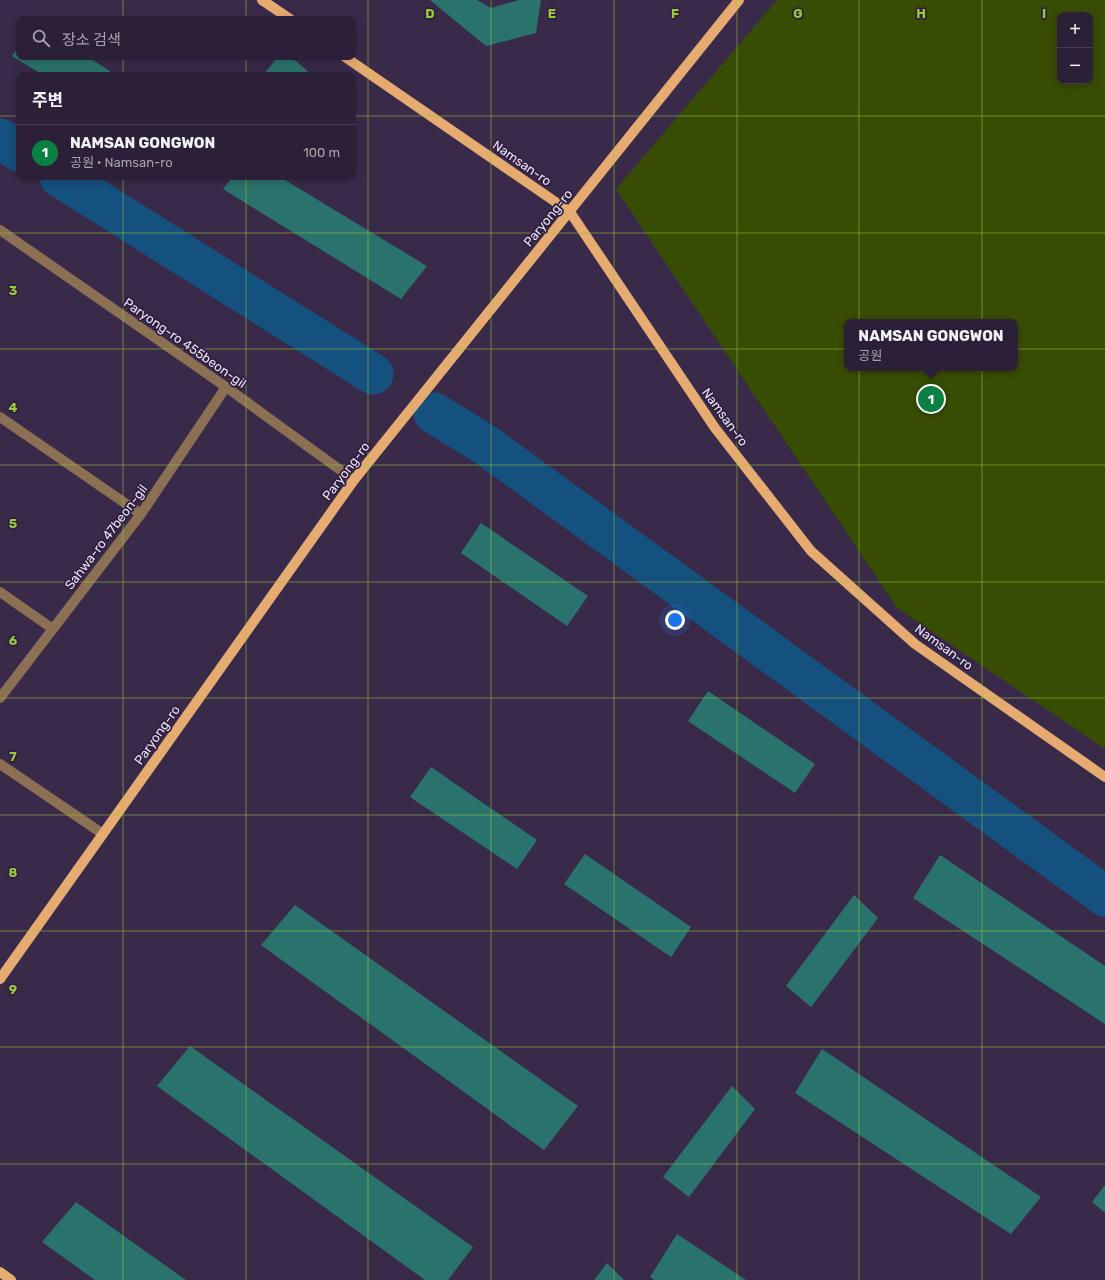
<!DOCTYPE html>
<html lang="ko">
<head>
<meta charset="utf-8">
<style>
	body { margin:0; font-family:Rubik,"Noto Sans KR",sans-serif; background:#342840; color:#f1f3f6 }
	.controls { position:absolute; right:12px; top:12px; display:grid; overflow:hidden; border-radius:8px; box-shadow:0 2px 10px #0003 }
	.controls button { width:36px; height:36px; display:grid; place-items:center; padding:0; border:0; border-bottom:1px solid #483e53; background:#2c2038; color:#f1f3f6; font:20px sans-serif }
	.you { position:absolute; left:675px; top:620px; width:14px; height:14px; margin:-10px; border:3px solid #fff; border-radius:50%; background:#1a73e8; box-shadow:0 0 0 6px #1a73e833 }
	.badge { display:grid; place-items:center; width:26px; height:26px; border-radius:50%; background:#0b8043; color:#fff; font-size:13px; font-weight:700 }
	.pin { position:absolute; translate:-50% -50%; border:2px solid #fff; box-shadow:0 1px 4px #0006 }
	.popup { position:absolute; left:844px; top:319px; width:174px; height:52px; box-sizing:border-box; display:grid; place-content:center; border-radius:8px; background:#2c2038; filter:drop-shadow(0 1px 3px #0005); font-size:13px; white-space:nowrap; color:#a6a3ae }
	.popup b { font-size:15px; color:#f1f3f6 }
	.popup::after { content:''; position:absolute; left:50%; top:100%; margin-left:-8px; border:8px solid transparent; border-top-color:#2c2038 }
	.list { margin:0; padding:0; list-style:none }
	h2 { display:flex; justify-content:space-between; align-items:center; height:52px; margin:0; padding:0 16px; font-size:17px }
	h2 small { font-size:13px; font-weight:400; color:#a6a3ae }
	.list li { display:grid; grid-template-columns:26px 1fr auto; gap:12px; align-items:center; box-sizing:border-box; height:56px; padding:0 16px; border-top:1px solid #483e53 }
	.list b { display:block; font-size:15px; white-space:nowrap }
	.list p { margin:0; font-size:13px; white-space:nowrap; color:#a6a3ae }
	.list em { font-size:13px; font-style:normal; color:#a6a3ae }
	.icon { flex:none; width:22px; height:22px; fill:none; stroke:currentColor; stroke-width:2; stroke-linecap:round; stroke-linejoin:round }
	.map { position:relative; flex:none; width:1105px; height:1280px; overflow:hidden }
	.search { position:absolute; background:#2c2038; box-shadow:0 2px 10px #0003; left:16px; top:16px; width:340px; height:44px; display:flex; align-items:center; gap:10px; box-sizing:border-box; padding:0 14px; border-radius:8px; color:#a6a3ae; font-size:15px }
	.panel { position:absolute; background:#2c2038; box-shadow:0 2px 10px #0003; left:16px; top:72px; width:340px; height:108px; border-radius:8px }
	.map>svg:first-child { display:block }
	.green { fill:#374d04; fill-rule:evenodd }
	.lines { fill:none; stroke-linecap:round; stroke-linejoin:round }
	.river { stroke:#15517f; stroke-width:41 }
	.building { fill:#2a736c }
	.minor { stroke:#8c7054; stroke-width:10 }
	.major { stroke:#e5ab70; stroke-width:10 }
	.grid { fill:none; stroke:#9acb34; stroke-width:1; stroke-opacity:0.55 }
	.labels { text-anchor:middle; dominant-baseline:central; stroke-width:3.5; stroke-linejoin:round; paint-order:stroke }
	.street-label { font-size:13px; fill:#ebe2f7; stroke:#30203f }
	.grid-label { font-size:13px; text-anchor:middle; font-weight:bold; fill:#9acb34; stroke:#30203f; stroke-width:3.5; stroke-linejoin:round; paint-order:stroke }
</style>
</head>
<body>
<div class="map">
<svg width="1105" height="1280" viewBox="0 0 1105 1280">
	<rect width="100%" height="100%" fill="#3a2a4a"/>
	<path class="green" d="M777 0H1105V749L897 608 616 189ZM1060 15H1090V81H1060ZM847 322H1015V368H847Z"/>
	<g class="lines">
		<path class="river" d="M0 139 19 151
			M60 177 373 374
			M434 413 487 446 1105 896"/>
	</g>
	<path class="building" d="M430 0H477L491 8 519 0H541L536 33 486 46Z
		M19 47V57H88L116 75H43L12 56Z
		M278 57H291L310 73 308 75H263Z
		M233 177H280L427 266 401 299 223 189Z
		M481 523 588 596 567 626 461 553Z
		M708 691 815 764 795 793 688 721Z
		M431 767 537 840 517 869 410 797Z
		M585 854 691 927 671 957 564 884Z
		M940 855 1105 966V1024L913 898Z
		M854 895 878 918 811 1007 786 986Z
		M295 905 578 1106 544 1150 261 945Z
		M190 1046 473 1247 448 1280H425L157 1086Z
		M822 1049 1041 1197 1011 1234 795 1093Z
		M732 1086 755 1109 689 1197 663 1177Z
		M1105 1185V1213L1092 1202Z
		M76 1202 186 1280H95L42 1242Z
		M677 1234 746 1280H654L650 1277Z
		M607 1263 624 1280H594Z"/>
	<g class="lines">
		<path class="minor" d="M0 230 226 387 354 480
			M0 417 141 514
			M0 592 53 629
			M0 698 141 514 226 387
			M0 764 103 834"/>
		<path class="major" d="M262 0 290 19
			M345 57 570 212 715 428 811 551 915 644 1105 777
			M0 979 354 480 739 0
			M0 1272 11 1280"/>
	</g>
	<path class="grid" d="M123 0V19M246 0V19M368 0V1280M491 0V1280M614 0V1280M737 0V1280M859 0V1280M982 0V1280M123 57V75M246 57V75M0 116H19M353 116H1105M123 177V1280M246 177V1280M0 233H1105M0 349H1105M0 465H1105M0 582H1105M0 698H1105M0 815H1105M0 931H1105M0 1047H1105M0 1164H1105"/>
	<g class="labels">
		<g class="street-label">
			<text transform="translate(522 163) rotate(35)">Namsan-ro</text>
			<text transform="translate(548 218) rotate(-51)">Paryong-ro</text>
			<text transform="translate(185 343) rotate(35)">Paryong-ro 455beon-gil</text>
			<text transform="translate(725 417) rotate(54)">Namsan-ro</text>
			<text transform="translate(346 471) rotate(-53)">Paryong-ro</text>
			<text transform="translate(106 537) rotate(-53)">Sahwa-ro 47beon-gil</text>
			<text transform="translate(944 647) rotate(36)">Namsan-ro</text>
			<text transform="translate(157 735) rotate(-55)">Paryong-ro</text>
		</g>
	</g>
	<g class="grid-label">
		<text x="430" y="18">D</text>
		<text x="552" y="18">E</text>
		<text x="675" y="18">F</text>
		<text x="798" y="18">G</text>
		<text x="921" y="18">H</text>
		<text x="1044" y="18">I</text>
		<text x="13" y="295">3</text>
		<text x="13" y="412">4</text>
		<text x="13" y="528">5</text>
		<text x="13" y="645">6</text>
		<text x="13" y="761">7</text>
		<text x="13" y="877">8</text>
		<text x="13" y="994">9</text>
	</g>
</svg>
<div class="controls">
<button>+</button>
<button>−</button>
</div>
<div class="you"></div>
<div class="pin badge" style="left:931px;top:399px">1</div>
<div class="popup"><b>NAMSAN GONGWON</b>공원</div>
<div class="search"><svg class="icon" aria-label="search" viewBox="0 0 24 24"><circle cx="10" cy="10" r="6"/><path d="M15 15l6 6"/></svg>장소 검색</div>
<section class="panel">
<h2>주변<small></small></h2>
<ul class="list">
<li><span class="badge">1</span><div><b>NAMSAN GONGWON</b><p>공원 · Namsan-ro</p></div><em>100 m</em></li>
</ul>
</section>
</div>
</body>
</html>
